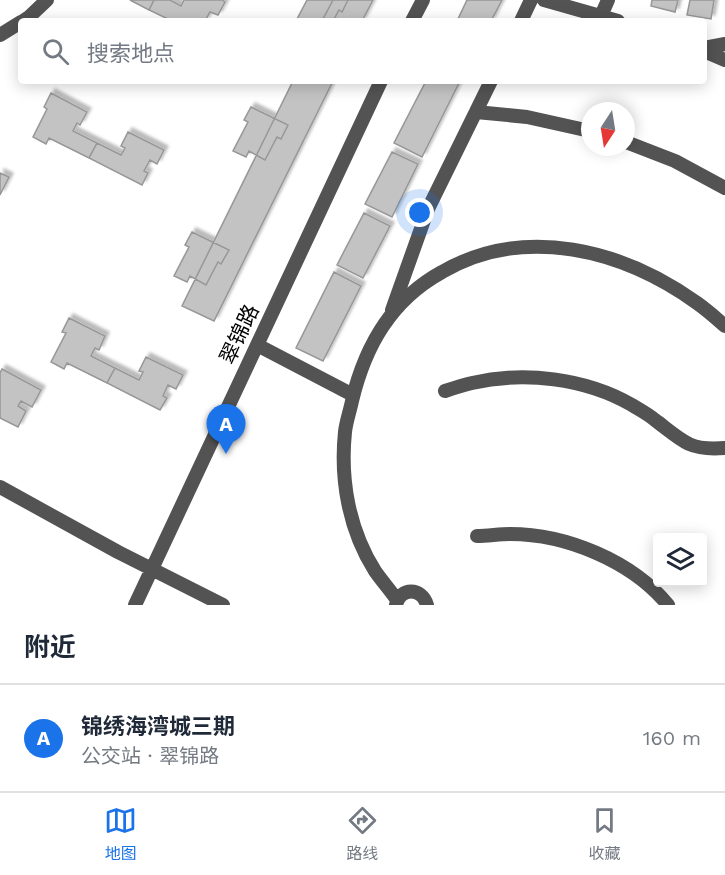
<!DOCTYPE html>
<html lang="zh">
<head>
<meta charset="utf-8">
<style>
	body { margin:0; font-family:"Work Sans","Noto Sans SC",sans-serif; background:#f6f6f7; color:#1f2937 }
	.controls { position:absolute; right:18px; bottom:18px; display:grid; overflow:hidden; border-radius:6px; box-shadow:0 3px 15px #0003 }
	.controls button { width:54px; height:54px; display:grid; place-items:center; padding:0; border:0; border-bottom:2px solid #e0e1e3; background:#fff; color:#1f2937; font:30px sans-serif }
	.compass { position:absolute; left:581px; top:102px; width:54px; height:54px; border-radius:50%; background:#fff; box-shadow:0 3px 15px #0003; rotate:192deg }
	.you { position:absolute; left:420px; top:213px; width:21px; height:21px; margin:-15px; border:4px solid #fff; border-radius:50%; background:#1a73e8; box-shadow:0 0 0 9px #1a73e833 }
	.badge { display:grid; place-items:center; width:39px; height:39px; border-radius:50%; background:#1a73e8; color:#fff; font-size:20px; font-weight:700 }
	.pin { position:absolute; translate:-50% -50px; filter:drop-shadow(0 2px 3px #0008) }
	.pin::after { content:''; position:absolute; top:32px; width:21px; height:18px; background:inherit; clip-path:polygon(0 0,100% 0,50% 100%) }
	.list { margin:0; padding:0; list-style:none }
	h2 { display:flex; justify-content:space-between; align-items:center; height:78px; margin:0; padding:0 24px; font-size:26px }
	h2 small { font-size:20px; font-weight:400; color:#747a83 }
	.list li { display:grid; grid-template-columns:39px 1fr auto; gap:18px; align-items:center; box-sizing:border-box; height:108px; padding:0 24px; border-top:2px solid #e0e1e3 }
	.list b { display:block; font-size:22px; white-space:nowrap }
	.list p { margin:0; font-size:20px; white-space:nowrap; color:#747a83 }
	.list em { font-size:20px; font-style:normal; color:#747a83 }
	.icon { flex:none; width:33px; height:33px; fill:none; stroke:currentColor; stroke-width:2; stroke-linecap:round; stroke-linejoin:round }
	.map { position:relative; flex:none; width:725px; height:605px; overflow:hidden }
	.search { position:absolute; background:#fff; box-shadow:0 3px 15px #0003; left:18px; right:18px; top:18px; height:66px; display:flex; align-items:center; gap:15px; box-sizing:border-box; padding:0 21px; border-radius:6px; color:#747a83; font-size:22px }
	.sheet { height:186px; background:#fff }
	nav { display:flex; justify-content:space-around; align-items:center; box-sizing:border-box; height:84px; border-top:2px solid #e0e1e3; background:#fff; font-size:16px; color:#747a83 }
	nav a { display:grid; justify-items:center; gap:3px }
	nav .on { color:#1a73e8 }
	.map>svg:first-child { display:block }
	.building { fill:#c3c3c3; stroke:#979797; stroke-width:1.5; filter:url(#shadow) }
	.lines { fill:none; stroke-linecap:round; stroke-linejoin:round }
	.minor { stroke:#535353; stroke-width:14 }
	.labels { text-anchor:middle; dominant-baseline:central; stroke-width:4.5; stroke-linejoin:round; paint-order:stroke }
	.street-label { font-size:21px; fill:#000; stroke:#fff }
</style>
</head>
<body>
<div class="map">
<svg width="725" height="605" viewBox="0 0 725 605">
	<defs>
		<filter id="shadow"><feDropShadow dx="4" dy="-4" stdDeviation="1.5" flood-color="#0004"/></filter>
	</defs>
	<rect width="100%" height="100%" fill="#fff"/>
	<path class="building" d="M130 0H154L149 10Z
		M154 0H170L181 6 184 0H222L225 2 218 15 210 12 205 21H172L149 10Z
		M307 0H348L342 12 339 10 333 21H296Z
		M333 0H373L362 21H322Z
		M467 0H502L491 21H457Z
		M652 0H678L675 12 651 6Z
		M690 0H714L711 19 687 15Z
		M293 81H333L214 321 182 306Z
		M426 81H460L422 157 394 143Z
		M51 93 87 112 80 125 77 123 73 131 97 143 89 158 49 138 46 144 33 137 47 109 44 107Z
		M251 107 288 125 281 139 277 137 265 160 249 151 246 157 233 151 248 122 244 120Z
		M128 132 164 150 157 164 150 160 144 171 148 173 142 185 89 158 97 143 121 155 125 148 121 146Z
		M392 152 418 164 392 217 365 204Z
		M0 173 9 177 0 195Z
		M364 213 390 226 363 278 337 265Z
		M192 232 229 250 221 264 218 262 206 285 190 276 187 282 174 276 189 247 185 245Z
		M334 272 361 286 323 361 296 348Z
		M69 318 105 336 99 350 95 348 91 356 115 368 107 383 67 363 64 369 51 362 66 333 62 332Z
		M146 357 183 375 176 389 168 385 163 396 167 398 160 410 107 383 115 368 139 380 143 372 139 371Z
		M2 369 41 390 32 407 21 401 18 406 26 411 18 427 0 418V373Z"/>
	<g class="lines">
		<path class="minor" d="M544 0 618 21
			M601 16 608 0
			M23 21 29 17 47 0
			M412 21 423 0
			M521 21 531 0
			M0 35 21 22
			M704 48 725 44
			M704 51 725 60
			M476 112 527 117 590 131
			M626 142 675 161 725 188
			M392 310 428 209 491 81
			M257 345 353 395
			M445 391C454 388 463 385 472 383 524 371 585 378 632 405 640 410 648 414 655 420 666 428 677 438 689 444 700 449 713 449 725 448
			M0 487 118 552 223 605
			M477 536C488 536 499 534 510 534 566 534 632 561 668 605
			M397 600C390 590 382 581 375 571 349 530 340 480 345 432 346 422 350 411 352 401 365 346 391 300 442 272 525 224 623 250 697 303 707 310 716 318 725 326
			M135 605 381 81
			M396 605C400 587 422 587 427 605"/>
	</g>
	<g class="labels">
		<g class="street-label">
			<text transform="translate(239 334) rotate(-65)">翠锦路</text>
		</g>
	</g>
</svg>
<div class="controls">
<button><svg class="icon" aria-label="layers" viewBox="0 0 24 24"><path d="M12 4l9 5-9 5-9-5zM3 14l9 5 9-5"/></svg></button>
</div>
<svg class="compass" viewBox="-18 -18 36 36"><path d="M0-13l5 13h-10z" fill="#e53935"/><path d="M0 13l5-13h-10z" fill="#747a83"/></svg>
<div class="you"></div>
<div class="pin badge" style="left:226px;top:454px">A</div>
<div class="search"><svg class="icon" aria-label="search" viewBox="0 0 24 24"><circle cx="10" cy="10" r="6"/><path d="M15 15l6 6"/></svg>搜索地点</div>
</div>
<section class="sheet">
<h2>附近<small></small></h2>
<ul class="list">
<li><span class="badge">A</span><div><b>锦绣海湾城三期</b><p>公交站 · 翠锦路</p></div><em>160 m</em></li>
</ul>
</section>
<nav>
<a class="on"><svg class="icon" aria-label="map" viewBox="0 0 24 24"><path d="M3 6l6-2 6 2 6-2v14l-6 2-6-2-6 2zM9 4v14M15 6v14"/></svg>地图</a>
<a><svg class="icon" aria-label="directions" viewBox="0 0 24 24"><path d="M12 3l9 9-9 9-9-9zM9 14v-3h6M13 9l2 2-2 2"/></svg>路线</a>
<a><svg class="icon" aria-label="saved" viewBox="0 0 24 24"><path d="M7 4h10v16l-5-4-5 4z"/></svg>收藏</a>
</nav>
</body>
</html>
